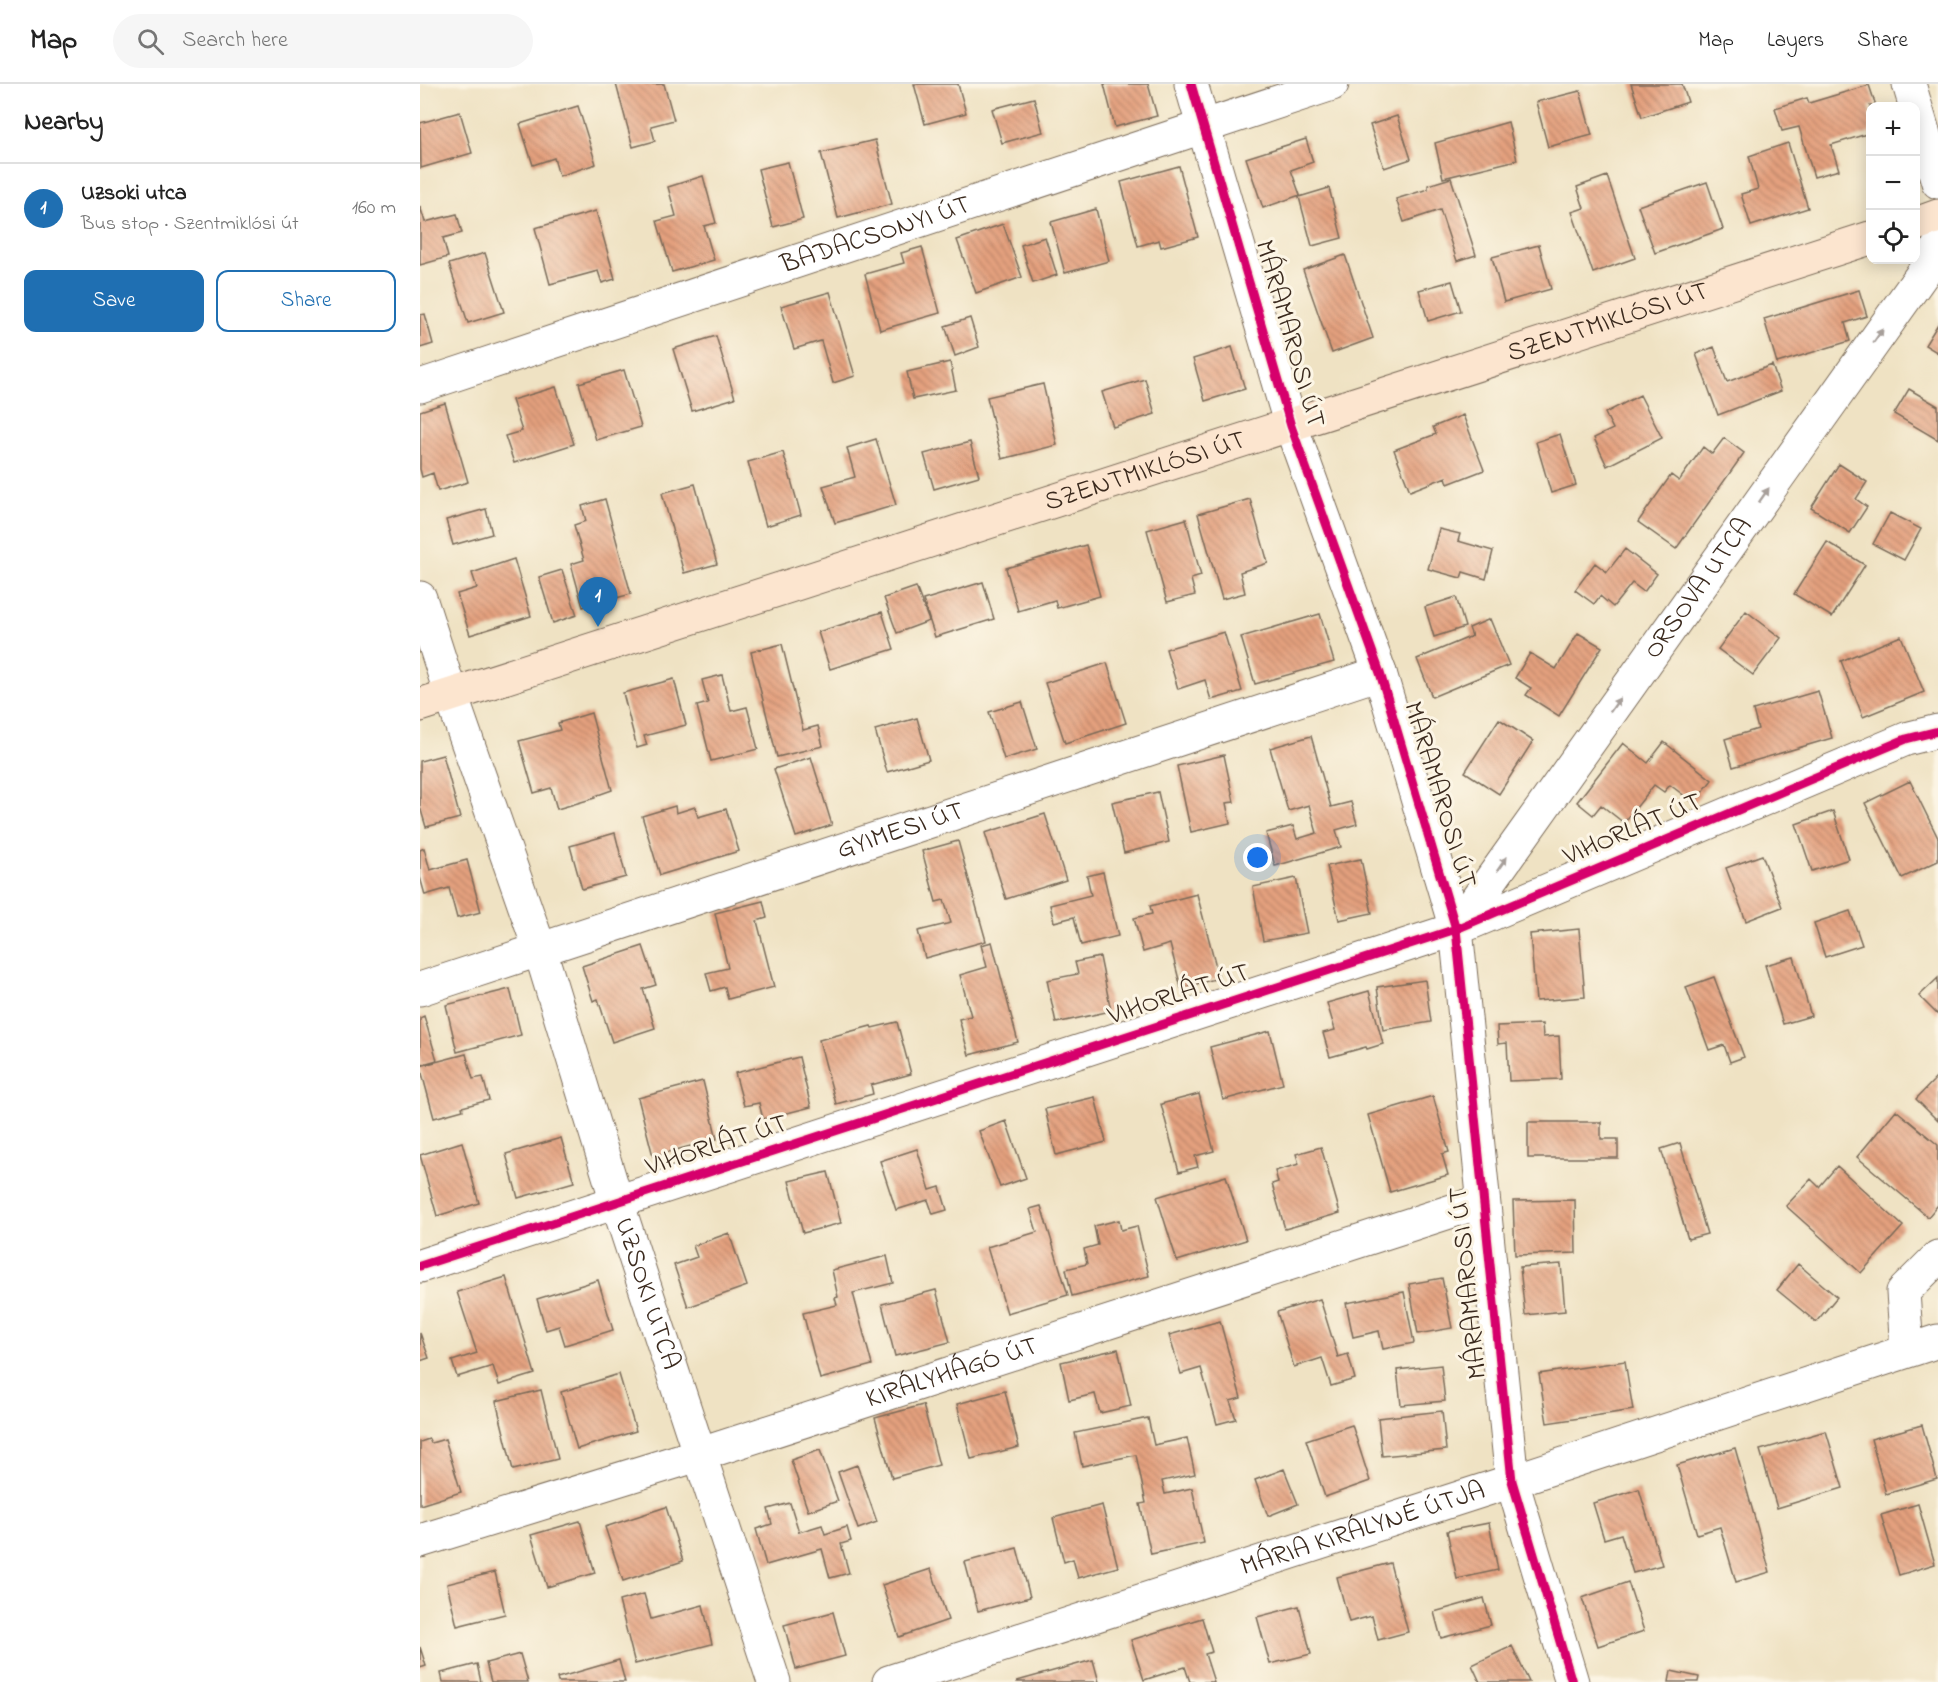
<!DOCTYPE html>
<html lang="en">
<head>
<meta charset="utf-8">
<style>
	body { margin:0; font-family:"Indie Flower",sans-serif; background:#f6f6f6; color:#222 }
	.controls { position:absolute; right:18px; top:18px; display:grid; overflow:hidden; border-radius:12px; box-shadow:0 3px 15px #0003 }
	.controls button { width:54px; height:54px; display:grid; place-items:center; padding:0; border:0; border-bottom:2px solid #e0e0e0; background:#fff; color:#222; font:30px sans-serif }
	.you { position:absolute; left:838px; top:774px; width:21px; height:21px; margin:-15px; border:4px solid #fff; border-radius:50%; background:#1a73e8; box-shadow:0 0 0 9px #1a73e833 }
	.badge { display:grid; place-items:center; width:39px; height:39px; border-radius:50%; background:#1f6fb2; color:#fff; font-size:20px; font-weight:700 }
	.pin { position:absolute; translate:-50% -50px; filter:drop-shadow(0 2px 3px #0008) }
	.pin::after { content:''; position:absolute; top:32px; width:21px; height:18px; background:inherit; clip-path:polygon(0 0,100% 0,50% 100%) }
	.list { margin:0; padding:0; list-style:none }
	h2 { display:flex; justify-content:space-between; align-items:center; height:78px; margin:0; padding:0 24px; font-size:26px }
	h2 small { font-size:20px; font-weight:400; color:#767676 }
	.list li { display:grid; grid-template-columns:39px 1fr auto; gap:18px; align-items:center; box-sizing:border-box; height:90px; padding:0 24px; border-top:2px solid #e0e0e0 }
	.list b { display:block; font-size:22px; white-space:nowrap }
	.list p { margin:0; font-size:20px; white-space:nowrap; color:#767676 }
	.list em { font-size:20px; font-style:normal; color:#767676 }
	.actions { display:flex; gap:12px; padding:18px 24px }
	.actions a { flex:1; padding:14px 0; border:2px solid #1f6fb2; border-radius:12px; text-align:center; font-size:21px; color:#1f6fb2 }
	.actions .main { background:#1f6fb2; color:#fff }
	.icon { flex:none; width:33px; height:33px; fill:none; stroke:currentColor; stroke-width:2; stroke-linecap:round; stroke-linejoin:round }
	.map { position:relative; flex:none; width:1518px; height:1598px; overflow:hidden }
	header { display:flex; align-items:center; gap:36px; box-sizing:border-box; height:84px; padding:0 30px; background:#fff; border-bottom:2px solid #e0e0e0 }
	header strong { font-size:28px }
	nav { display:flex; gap:33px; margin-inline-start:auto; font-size:21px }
	.search { width:420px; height:54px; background:#f6f6f6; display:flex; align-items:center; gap:15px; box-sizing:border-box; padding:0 21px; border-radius:33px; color:#767676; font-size:22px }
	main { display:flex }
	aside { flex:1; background:#fff }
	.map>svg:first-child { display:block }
	.building { fill:url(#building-back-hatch) }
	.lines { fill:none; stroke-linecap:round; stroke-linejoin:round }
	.street-casing { stroke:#7a6a58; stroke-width:35 }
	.secondary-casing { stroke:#7a6a58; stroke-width:35 }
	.street { stroke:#fff; stroke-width:33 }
	.secondary { stroke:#fce5cf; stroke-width:33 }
	.cycleway-casing { stroke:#fcf5e5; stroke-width:13 }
	.cycleway { stroke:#d6006c; stroke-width:9 }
	.oneway { fill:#a79f9a }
	.labels { text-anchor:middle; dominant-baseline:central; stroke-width:6; stroke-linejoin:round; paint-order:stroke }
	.street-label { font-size:27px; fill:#3b2a1e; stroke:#fcf5e5 }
</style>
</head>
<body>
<header>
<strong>Map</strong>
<div class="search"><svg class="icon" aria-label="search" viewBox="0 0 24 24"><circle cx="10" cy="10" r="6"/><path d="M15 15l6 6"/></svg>Search here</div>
<nav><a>Map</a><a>Layers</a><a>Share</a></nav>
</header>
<main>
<aside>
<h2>Nearby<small></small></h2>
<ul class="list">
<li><span class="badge">1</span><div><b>Uzsoki utca</b><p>Bus stop · Szentmiklósi út</p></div><em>160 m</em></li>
</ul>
<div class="actions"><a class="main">Save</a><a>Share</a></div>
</aside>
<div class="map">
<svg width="1518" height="1598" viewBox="0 0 1518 1598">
	<defs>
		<pattern id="building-back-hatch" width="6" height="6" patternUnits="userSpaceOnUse" patternTransform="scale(1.5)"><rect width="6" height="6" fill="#e4a07e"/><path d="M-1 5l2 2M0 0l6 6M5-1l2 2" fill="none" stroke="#ba8367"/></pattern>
	</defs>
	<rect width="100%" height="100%" fill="#fcf5e5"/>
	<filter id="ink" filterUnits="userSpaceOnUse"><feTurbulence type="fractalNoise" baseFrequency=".0167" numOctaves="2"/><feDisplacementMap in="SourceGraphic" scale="12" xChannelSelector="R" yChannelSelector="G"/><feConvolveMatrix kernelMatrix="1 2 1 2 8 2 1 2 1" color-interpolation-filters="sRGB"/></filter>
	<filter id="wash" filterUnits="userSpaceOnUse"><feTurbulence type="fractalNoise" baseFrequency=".008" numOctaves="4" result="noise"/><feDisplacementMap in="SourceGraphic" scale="24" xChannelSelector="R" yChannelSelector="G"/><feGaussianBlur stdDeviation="1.35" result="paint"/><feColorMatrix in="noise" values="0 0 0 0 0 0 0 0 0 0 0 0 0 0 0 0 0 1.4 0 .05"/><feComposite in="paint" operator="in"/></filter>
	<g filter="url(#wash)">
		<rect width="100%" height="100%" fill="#efe2c3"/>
		<g id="blocks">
			<path class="building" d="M196 0H244L254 36 231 42 235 57 213 63Z
				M494 0H538L546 29 505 40Z
				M684 0H728L737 32 695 43Z
				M1211 0H1262L1268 18 1222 33Z
				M1449 1 1456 22H1450V49L1411 61 1419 86 1394 93 1379 43 1362 47 1355 24 1387 14 1389 19Z
				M1160 7 1172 51 1128 63 1116 18Z
				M614 14 623 48 582 59 572 25Z
				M158 22 176 80 139 92 134 74 113 81 100 40Z
				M40 28 52 69 1 84 0 39Z
				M977 32 991 75 964 84 950 41Z
				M1088 38 1097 76 1023 94 1015 59Z
				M886 55 893 78 871 86 880 111 843 124 826 74Z
				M455 56 472 120 418 134 401 69Z
				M1368 59 1388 124 1331 142 1321 110 1338 105 1329 72Z
				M368 78 383 135 353 143 338 85Z
				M759 82 778 153 741 163 739 156 718 162 701 98Z
				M283 92 296 139 284 142 294 176 252 188 237 137 256 132 248 103Z
				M1187 92 1215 174 1173 189 1152 128 1164 124 1157 103Z
				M1031 94 1056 171 1037 177 1020 126 984 138 976 115 1008 105V101Z
				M1287 98 1303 145 1235 169 1218 122Z
				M909 104 922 154 892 162 879 113Z
				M0 122 5 138 37 130 42 149 23 154 28 173 0 181Z
				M676 125 689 177 645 189 631 138Z
				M176 127 195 195 182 199 178 187 130 200 115 144Z
				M583 140 602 193 556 209 537 156Z
				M625 153 637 191 613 199 601 161Z
				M1119 161 1131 205 1084 218 1072 173Z
				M502 163 520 229 460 246 445 190 484 179 481 169Z
				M65 169 84 228 48 239 29 180Z
				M925 171 953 254 912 269 883 186Z
				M1032 197 1041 227 1008 237 999 206Z
				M1439 206 1447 232 1425 239 1430 257 1357 279 1344 235Z
				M410 208 435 292 413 299 401 257 374 265 361 222Z
				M5 230 13 260 0 264V231Z
				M550 234 559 263 535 272 525 242Z
				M1518 240V269L1505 261Z
				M296 252 315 314 272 327 253 265Z
				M812 263 825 305 785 317 773 275Z
				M1294 263 1307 298 1352 281 1361 307 1298 331 1276 270Z
				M530 278 536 306 493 315 487 288Z
				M204 286 221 343 176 356 159 299Z
				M725 295 735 330 693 343 682 308Z
				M623 300 637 361 582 375 567 313Z
				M136 303 154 360 94 379 85 352 102 347 92 316Z
				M1489 305 1518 322V356L1474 330Z
				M1220 311 1242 354 1187 382 1174 354 1193 345 1185 329Z
				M25 319 48 398 18 407 13 389 2 393 0 385V327Z
				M1043 331 1064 386 1028 400 1026 393 990 407 974 366 1016 350 1013 343Z
				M1140 350 1156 401 1131 409 1116 358Z
				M1304 354 1324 369 1256 465 1218 438 1251 391 1259 397 1283 363 1292 370Z
				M456 355 476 421 415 439 403 402 435 393 427 364Z
				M550 358 559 392 514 405 504 370Z
				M363 368 381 431 346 442 328 378Z
				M1419 380 1447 398 1436 415 1447 423 1430 449 1391 424Z
				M275 400 297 480 264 489 242 409Z
				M185 415 211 510 163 523 151 480 164 476 154 441 166 437 162 422Z
				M830 415 848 479 820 488 825 509 802 515 778 430Z
				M66 425 72 450 33 461 26 436Z
				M1470 429 1501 445 1484 476 1453 460Z
				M766 435 781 492 771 495 775 511 747 518 727 446Z
				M1019 445 1040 450 1038 457 1073 467 1066 495 1043 488 1041 494 1008 485Z
				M1407 458 1445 481 1412 533 1374 510Z
				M666 461 680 512 637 524 635 516 598 527 586 484Z
				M1205 465 1237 490 1224 508 1212 499 1193 523 1180 512 1174 520 1155 506 1175 479 1187 488Z
				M94 475 111 532 50 551 37 510 57 504 52 489Z
				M142 486 157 531 133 539 119 493Z
				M563 498 574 535 515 553 503 516Z
				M496 503 509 537 477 549 464 514Z
				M1036 513 1045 543 1014 553 1005 523Z
				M1326 527 1361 554 1333 591 1298 565Z
				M462 528 474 565 410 585 398 548Z
				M900 530 914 578 835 600 821 553Z
				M1070 535 1089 581 1012 613 997 575 1052 552 1049 544Z
				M804 548 822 607 791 616 785 596 758 605 746 565Z
				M1158 549 1182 563 1139 632 1106 611 1111 604 1095 594 1110 569 1136 585Z
				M1481 552 1504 608 1443 633 1421 577Z
				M362 560 383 646 398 642 403 662 357 673 331 568Z
				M687 579 706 639 645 659 625 599Z
				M302 591 311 627 327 623 338 665 291 677 277 622 288 619 282 596Z
				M254 595 266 641 224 652 227 661 217 664 203 609Z
				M1398 607 1412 654 1313 683 1305 655 1338 645 1333 626Z
				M602 618 617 665 584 675 569 628Z
				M171 629 192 706 175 712V714L137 725 131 704 114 709 99 657 140 646 138 639Z
				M497 634 509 676 467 688 455 646Z
				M1079 635 1113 657 1079 710 1045 688Z
				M891 652 911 723 931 718 937 740 916 746 921 763 855 782 846 749 873 742 877 755 897 749 889 721 868 727 850 664Z
				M1244 658 1292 696 1274 719 1250 701 1244 708 1234 701 1204 739 1181 721 1173 731 1157 718 1203 659 1228 679Z
				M23 671 40 734 6 743 0 723V677Z
				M804 671 814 718 806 719 810 739 771 748 757 682Z
				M391 673 412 741 376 753 354 685Z
				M1490 697 1518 754V777L1482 794 1445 719Z
				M738 708 749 758 704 769 692 718Z
				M255 722 256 729 275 723 278 733 306 725 319 767 240 791 222 732Z
				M1413 727 1429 775 1392 787 1376 740Z
				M625 730 646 796 586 815 565 749Z
				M195 749 206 793 162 805 150 762Z
				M538 757 566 857 505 874 498 847 531 839 524 816 516 818 502 767Z
				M4 764 10 786 47 776 61 828 37 834 29 804 5 811 0 793V766Z
				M1342 771 1362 823 1326 837 1306 784Z
				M941 775 952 829 919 836 907 782Z
				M683 788 698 852 661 861 654 833 634 838 630 821 671 811 667 792Z
				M876 794 887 849 843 857 833 803Z
				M777 810 799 894 761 904 750 860 723 868 714 834 732 830 730 822Z
				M343 817 347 834 337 837 354 903 308 915 305 903 291 907 286 889 308 884 295 829Z
				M1430 827 1442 861 1405 873 1394 839Z
				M1159 845 1165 913 1116 917 1110 850Z
				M572 858 598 958 549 971 539 935 551 932 540 891 567 883 561 861Z
				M223 862 236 901 223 905 235 944 192 958 178 915 173 917 162 882Z
				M680 873 691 927 636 939 627 896 658 890 655 878Z
				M1374 873 1391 932 1363 940 1345 881Z
				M1294 893 1324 973 1310 978 1304 961 1289 966 1266 903Z
				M1518 894V931L1499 912Z
				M1005 896 1011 938 963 946 957 903Z
				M90 905 101 951 37 968 26 921Z
				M949 907 963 960 947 965 946 963 910 973 903 949 915 946 907 919Z
				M4 932 17 976 0 981V934Z
				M477 938 491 990 451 1001 453 1010 416 1020 399 956 451 942 452 944Z
				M1122 940 1123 953 1139 952 1141 995 1089 997 1087 959 1078 960 1077 942Z
				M850 947 863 1000 803 1016 790 963Z
				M46 970 53 995 63 993 69 1016 42 1023 43 1026 14 1034 0 982Z
				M379 973 391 1023 343 1035 339 1019 324 1022 315 989Z
				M1518 992V1037L1496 1015Z
				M283 997 297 1055 233 1072 218 1014Z
				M779 1010 794 1067 775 1072 778 1083 759 1088 741 1020Z
				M1013 1012 1029 1068 1022 1070 1028 1091 970 1108 948 1031Z
				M675 1013 686 1058 636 1071 625 1025Z
				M1476 1026 1518 1061V1121L1508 1133 1437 1073Z
				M586 1037 606 1094 580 1103 559 1047Z
				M1108 1038H1181V1055H1198V1074H1108Z
				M141 1054 154 1098 98 1114 86 1070Z
				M42 1058 59 1119 17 1132 0 1071Z
				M1260 1059 1287 1150 1268 1155 1241 1065Z
				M901 1063 920 1129 865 1145 852 1100 858 1098 855 1087 879 1080 876 1070Z
				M497 1065 510 1106 520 1103 527 1126 513 1130 508 1116 476 1126 460 1077Z
				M1417 1082 1483 1142 1441 1189 1366 1122 1391 1095 1399 1103Z
				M408 1088 421 1139 383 1149 369 1097Z
				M806 1092 826 1156 757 1177 737 1113Z
				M1155 1116 1156 1169 1095 1171 1093 1117Z
				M621 1122 648 1211 587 1229 567 1163 617 1148 610 1125Z
				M699 1136 701 1146 717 1142 729 1192 652 1212 646 1185 667 1180 664 1165 678 1161 674 1142Z
				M309 1149 327 1202 268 1223 254 1181 277 1173 273 1162Z
				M467 1172 473 1199 433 1209 452 1281 400 1295 383 1229 417 1221 415 1214 418 1213 412 1186Z
				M1141 1180 1145 1227 1105 1231 1100 1183Z
				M1378 1180 1417 1213 1396 1238 1357 1206Z
				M86 1193 115 1290 79 1301 73 1282 37 1293 32 1277 57 1269 37 1208Z
				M1022 1194 1032 1244 998 1250 989 1200Z
				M178 1196 193 1246 145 1261 139 1242 126 1246 117 1215Z
				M516 1206 530 1258 475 1272 462 1220Z
				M984 1208 994 1259 963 1265 959 1247 933 1253 926 1219Z
				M900 1215 918 1273 928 1270 935 1295 911 1302 902 1274 874 1283 857 1228Z
				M800 1237 821 1314 810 1317 816 1335 797 1340 781 1284 761 1290 749 1251Z
				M0 1249 9 1274 0 1277Z
				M698 1265 711 1322 680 1329 675 1310 649 1316 641 1278Z
				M1205 1277 1213 1326 1127 1339 1119 1290Z
				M1021 1281 1025 1317 981 1321 977 1286Z
				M199 1290 216 1347 157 1365 141 1308Z
				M121 1306 138 1375 93 1386 76 1317Z
				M585 1307 599 1363 551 1375 537 1320Z
				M503 1321 519 1381 472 1394 455 1334Z
				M1022 1327 1026 1366 962 1372 958 1334Z
				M728 1334 734 1361 767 1354 775 1390 742 1397 745 1410 772 1404 784 1459 731 1470 720 1420 726 1419 716 1371 662 1382 655 1349Z
				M932 1341 950 1397 905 1413 886 1356Z
				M1502 1341 1517 1395 1466 1410 1451 1355Z
				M1406 1347 1423 1404 1357 1424 1340 1366Z
				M9 1355 11 1359 25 1355 41 1408 0 1421V1358Z
				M1315 1364 1350 1488 1316 1498 1300 1443 1277 1450 1257 1381Z
				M400 1366 418 1417 388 1427 371 1376Z
				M437 1381 457 1438 438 1445 418 1388Z
				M864 1385 878 1420 848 1432 835 1396Z
				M1219 1405 1242 1481 1213 1489 1201 1450 1184 1455 1173 1419Z
				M370 1419 379 1448 402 1441 405 1450 427 1443 431 1457 421 1460 429 1489 410 1494 402 1465 346 1481 336 1445 352 1440 348 1425Z
				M1498 1420 1515 1480 1479 1491 1461 1431Z
				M682 1421 698 1483 658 1494 653 1475 644 1478 633 1434Z
				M246 1423 263 1477 203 1497 185 1443Z
				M160 1437 175 1489 127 1503 111 1451Z
				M1069 1439 1078 1486 1037 1495 1027 1447Z
				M597 1464 610 1513 558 1527 545 1478Z
				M970 1479 988 1548 958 1556 952 1532 929 1538 917 1493Z
				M511 1485 528 1536 479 1553 462 1501Z
				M75 1488 85 1530 37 1542 27 1500Z
				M1208 1498 1224 1547 1178 1562 1162 1514Z
				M224 1510 231 1535 283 1521 292 1560 215 1580 199 1517Z
				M1064 1514 1071 1541 1021 1554 1014 1528Z
				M879 1522 891 1570 850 1580 837 1533Z
				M413 1528 425 1572 376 1585 364 1541Z
				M782 1534 792 1568 785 1570 794 1598H770L765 1583 724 1596 711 1556Z
				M1092 1562 1109 1598H1060L1052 1581Z
				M0 1563 6 1582 0 1584Z
				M100 1570 108 1598H71L66 1579Z
				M199 1576 205 1598H138L137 1594Z
				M673 1576 679 1598H597V1597Z
				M57 1580 61 1598H23L21 1589Z
				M1251 1587 1279 1593 1278 1598H1249Z"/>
		</g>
	</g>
	<g filter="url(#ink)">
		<use href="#blocks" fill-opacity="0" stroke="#7a6a58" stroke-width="1.5"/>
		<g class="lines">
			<defs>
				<g id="street">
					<path d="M771 0 871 342 960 589 1036 845 1092 1397 1152 1598"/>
					<path d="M1489 0 1518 98"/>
					<path id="s1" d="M0 302 912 0"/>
					<path id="s2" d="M0 514 31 611 120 866 197 1118 354 1598"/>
					<path id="s3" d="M1036 845 1516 171 1518 163"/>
					<path id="s4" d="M0 905 960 589"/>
					<path d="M0 1182 1036 845 1486 655 1518 647"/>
					<path d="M1487 1266 1483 1208 1518 1173"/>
					<path id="s5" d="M0 1457 281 1370 1063 1117"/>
					<path id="s6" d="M469 1598 1092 1397 1518 1257"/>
				</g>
				<g id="secondary">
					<path d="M1496 140 1518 132"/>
					<path id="s7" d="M0 621 1450 154"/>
				</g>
			</defs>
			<use href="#street" class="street-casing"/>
			<use href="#secondary" class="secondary-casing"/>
			<use href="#street" class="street"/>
			<use href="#secondary" class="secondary"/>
			<defs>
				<path id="cycleway" d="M771 0 871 342 960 589 1036 845 1092 1397 1152 1598
					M0 1182 1036 845 1486 655 1518 647"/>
			</defs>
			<use href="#cycleway" class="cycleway-casing"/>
			<use href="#cycleway" class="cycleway"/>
		</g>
		<defs><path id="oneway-solid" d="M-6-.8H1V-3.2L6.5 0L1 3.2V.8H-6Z" transform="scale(1.5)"/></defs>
		<g class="oneway">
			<use href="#oneway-solid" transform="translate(1458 252) rotate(-55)"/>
			<use href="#oneway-solid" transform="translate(1344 411) rotate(-55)"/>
			<use href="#oneway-solid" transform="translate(1195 621) rotate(-55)"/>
			<use href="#oneway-solid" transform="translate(1082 780) rotate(-55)"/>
		</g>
	</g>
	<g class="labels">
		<g class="street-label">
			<text stroke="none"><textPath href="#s1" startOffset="480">BADACSONYI ÚT</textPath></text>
			<text stroke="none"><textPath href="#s7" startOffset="1248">SZENTMIKLÓSI ÚT</textPath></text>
			<text transform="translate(869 250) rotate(74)">MÁRAMAROSI ÚT</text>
			<text stroke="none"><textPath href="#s7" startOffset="762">SZENTMIKLÓSI ÚT</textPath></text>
			<text stroke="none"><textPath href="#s3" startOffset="418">ORSOVA UTCA</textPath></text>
			<text transform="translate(1019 711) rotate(73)">MÁRAMAROSI ÚT</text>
			<text transform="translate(1213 746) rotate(-23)">VIHORLÁT ÚT</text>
			<text stroke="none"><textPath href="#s4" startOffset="506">GYIMESI ÚT</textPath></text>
			<text transform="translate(759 911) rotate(-18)">VIHORLÁT ÚT</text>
			<text transform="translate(297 1062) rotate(-18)">VIHORLÁT ÚT</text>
			<text transform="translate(1049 1199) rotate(-96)">MÁRAMAROSI ÚT</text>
			<text stroke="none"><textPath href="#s2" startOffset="732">UZSOKI UTCA</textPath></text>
			<text stroke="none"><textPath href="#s5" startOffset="558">KIRÁLYHÁGÓ ÚT</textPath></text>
			<text stroke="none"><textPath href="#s6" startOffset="498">MÁRIA KIRÁLYNÉ ÚTJA</textPath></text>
		</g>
	</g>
</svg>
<div class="controls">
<button>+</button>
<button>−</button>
<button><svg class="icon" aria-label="locate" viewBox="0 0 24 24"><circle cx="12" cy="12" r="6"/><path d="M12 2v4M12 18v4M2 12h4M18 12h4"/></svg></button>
</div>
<div class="you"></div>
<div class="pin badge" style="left:178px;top:543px">1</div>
</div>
</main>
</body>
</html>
